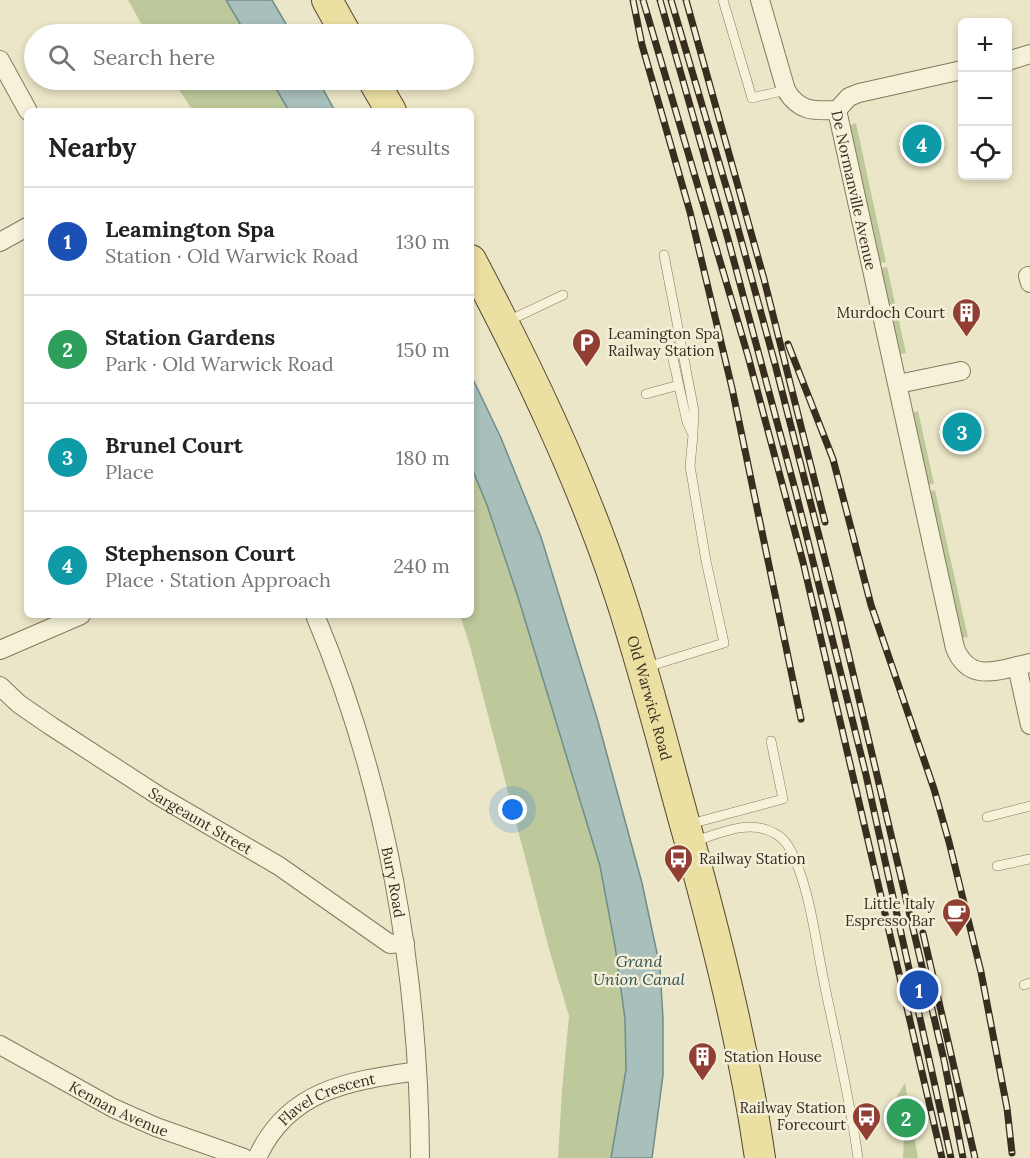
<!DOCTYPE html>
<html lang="en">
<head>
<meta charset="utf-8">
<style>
	body { margin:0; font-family:Lora,serif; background:#f2f2f2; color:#222 }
	.controls { position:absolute; right:18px; top:18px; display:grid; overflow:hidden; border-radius:9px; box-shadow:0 3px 9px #0003 }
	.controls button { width:54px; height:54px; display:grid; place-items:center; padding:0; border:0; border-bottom:2px solid #e0e0e0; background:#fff; color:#222; font:30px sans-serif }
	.you { position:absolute; left:513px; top:810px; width:21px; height:21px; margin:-15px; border:4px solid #fff; border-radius:50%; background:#1a73e8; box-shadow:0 0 0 9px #1a73e833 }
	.badge { display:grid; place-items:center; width:39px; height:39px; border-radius:50%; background:#111827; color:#fff; font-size:20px; font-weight:700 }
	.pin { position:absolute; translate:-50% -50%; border:3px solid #fff; box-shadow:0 2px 6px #0006 }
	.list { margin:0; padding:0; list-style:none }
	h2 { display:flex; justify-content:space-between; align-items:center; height:78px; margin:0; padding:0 24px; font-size:26px }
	h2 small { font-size:20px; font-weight:400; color:#767676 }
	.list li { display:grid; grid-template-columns:39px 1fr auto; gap:18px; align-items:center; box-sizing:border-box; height:108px; padding:0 24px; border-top:2px solid #e0e0e0 }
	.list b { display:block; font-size:22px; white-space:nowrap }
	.list p { margin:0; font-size:20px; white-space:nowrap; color:#767676 }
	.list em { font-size:20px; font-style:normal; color:#767676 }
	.icon { flex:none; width:33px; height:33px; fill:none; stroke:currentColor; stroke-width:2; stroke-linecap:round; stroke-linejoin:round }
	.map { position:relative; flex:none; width:1030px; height:1158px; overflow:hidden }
	.search { position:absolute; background:#fff; box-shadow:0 3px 9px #0003; left:24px; top:24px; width:450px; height:66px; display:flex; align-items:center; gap:15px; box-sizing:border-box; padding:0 21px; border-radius:33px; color:#767676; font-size:22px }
	.panel { position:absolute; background:#fff; box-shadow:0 3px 9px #0003; left:24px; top:108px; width:450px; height:510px; border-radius:9px }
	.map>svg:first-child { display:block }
	.green { fill:#bdc99b }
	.water { fill:#a8bfbc; stroke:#6f8d8a; stroke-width:1.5 }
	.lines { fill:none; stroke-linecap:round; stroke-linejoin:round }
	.service-casing { stroke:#85795d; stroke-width:10 }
	.minor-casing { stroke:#85795d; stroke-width:20 }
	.primary-casing { stroke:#544631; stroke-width:32 }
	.service { stroke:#f6f2d9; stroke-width:9 }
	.minor { stroke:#f6f2d9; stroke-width:18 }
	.primary { stroke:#ebdfa2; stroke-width:30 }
	.rail-casing { stroke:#372e20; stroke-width:7 }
	.rail { stroke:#f3efd6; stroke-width:4.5; stroke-dasharray:14; stroke-linecap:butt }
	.labels { text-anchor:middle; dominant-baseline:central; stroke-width:5; stroke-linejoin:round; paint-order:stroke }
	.street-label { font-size:15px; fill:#372e20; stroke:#f3efd6 }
	.poi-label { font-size:15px; fill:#372e20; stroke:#f3efd6; text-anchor:end }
	.water-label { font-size:16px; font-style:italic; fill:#305255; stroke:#f3efd6 }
</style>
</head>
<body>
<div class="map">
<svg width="1030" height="1158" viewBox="0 0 1030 1158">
	<rect width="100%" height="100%" fill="#ebe6c7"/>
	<path class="green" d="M128 0H226L246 34H147Z
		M173 80H271L289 111H193Z
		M856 123 886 262 880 263 850 125Z
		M887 267 906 353 900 354 881 268Z
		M918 411 934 484 928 485 912 413Z
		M471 466 487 505 518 597 600 866 615 946 625 1019 626 1070 611 1158H558L562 1090 569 1016 549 949 470 646 460 615H471Z
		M935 490 968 637 962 638 930 491Z
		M905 1083 918 1158H903L904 1137 896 1098Z"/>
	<path class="water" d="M226 0H272L292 34H246Z
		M271 80H318L335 111H289Z
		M471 375 501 438 541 537 597 718 642 883 660 967 663 1019V1075L652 1158H611L626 1070 625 1019 615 946 600 866 518 597 487 505 471 466Z"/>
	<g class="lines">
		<defs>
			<path id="service" d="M723 0 752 98 786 90
				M664 255 694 411 693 432
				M508 321 563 295
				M646 394 679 385
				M647 667 724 643 706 561 690 466 693 435 687 422 669 341
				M987 817 1030 806
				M690 824 783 799 771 741
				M695 841C721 833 749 819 774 833 786 839 791 850 796 862 811 898 816 943 824 982 836 1041 850 1099 858 1158
				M997 866 1030 859
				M1024 985 1030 983"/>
			<g id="minor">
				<path d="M760 0 786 90C799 112 814 111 837 110"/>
				<path d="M0 60 28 111"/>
				<path d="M1008 61 1030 54"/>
				<path id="s1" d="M837 110 955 648C970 685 1001 669 1030 663"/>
				<path d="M837 110 849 97 859 93 962 70"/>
				<path d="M0 242 27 227"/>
				<path d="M1028 276 1030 283"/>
				<path d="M898 384 961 371"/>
				<path id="s2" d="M315 615C387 786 419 973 420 1158"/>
				<path d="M0 650 81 615"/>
				<path d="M1017 666 1030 725"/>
				<path id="s3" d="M0 686 19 704 51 726 159 796 279 866 390 944 405 943"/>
				<path id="s4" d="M0 1045 113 1108 156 1127 244 1158"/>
				<path id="s5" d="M257 1158C288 1089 350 1081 417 1071"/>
			</g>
			<g id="primary">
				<path d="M327 0 346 34"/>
				<path d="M373 80 391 111"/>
				<path id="s6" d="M471 260C527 366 580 476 618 590 644 668 664 749 686 828 716 936 744 1047 760 1158"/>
			</g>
		</defs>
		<use href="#service" class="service-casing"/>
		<use href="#minor" class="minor-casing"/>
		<use href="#primary" class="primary-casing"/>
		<use href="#service" class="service"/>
		<use href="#minor" class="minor"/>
		<use href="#primary" class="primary"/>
		<defs>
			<path id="rail" d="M633 0 642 45 690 212 732 388 801 719
				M643 0 748 356 803 562 942 1158
				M660 0 728 239 796 493 866 775 951 1158
				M671 0 731 203 775 364 840 618 944 1060 963 1158
				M686 0 764 279 825 522
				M788 344 833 459 871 605 934 789 949 842 981 972 1007 1108 1012 1153
				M923 933 975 1158"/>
		</defs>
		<use href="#rail" class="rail-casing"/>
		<use href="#rail" class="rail"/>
	</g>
	<defs>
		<symbol id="building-pin" viewBox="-11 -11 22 30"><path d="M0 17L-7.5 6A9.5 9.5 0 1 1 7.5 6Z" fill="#903f32" stroke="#f3efd6"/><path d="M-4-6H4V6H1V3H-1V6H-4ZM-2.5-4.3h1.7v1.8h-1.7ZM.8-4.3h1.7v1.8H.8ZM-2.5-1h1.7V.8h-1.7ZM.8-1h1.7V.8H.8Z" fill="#fff"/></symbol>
		<symbol id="parking-pin" viewBox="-11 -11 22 30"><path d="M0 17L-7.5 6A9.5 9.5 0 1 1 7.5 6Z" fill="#903f32" stroke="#f3efd6"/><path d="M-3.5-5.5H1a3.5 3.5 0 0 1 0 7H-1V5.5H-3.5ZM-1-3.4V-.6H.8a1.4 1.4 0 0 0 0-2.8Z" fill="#fff"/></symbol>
		<symbol id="bus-pin" viewBox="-11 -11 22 30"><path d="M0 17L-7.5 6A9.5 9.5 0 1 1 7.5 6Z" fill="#903f32" stroke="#f3efd6"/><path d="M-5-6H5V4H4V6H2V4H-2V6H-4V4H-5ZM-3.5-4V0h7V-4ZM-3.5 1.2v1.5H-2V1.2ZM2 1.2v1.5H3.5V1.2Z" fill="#fff"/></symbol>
		<symbol id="cafe-pin" viewBox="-11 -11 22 30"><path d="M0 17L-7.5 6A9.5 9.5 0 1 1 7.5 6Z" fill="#903f32" stroke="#f3efd6"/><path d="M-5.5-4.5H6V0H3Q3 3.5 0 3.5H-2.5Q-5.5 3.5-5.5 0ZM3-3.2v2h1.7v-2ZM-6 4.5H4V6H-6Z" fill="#fff"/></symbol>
	</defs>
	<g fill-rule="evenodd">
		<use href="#building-pin" x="950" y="296" width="33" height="45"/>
		<use href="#parking-pin" x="570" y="326" width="33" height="45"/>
		<use href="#bus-pin" x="662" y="842" width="33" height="45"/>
		<use href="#cafe-pin" x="940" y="896" width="33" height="45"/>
		<use href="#building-pin" x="686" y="1040" width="33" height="45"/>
		<use href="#bus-pin" x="850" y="1100" width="33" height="45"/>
	</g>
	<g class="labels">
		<g class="street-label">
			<text stroke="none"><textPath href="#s1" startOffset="82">De Normanville Avenue</textPath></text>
			<text stroke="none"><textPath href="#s6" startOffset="474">Old Warwick Road</textPath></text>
			<text stroke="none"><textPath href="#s3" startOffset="242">Sargeaunt Street</textPath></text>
			<text stroke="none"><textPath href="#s2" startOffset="279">Bury Road</textPath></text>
			<text stroke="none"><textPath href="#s5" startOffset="96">Flavel Crescent</textPath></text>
			<text stroke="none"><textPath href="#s4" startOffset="135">Kennan Avenue</textPath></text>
		</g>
		<g class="poi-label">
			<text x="945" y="312">Murdoch Court</text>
			<text x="608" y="333" text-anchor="start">Leamington Spa<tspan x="608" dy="17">Railway Station</tspan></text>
			<text x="699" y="858" text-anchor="start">Railway Station</text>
			<text x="935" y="903">Little Italy<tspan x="935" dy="17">Espresso Bar</tspan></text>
			<text x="724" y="1056" text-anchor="start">Station House</text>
			<text x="846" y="1107">Railway Station<tspan x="846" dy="17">Forecourt</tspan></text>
		</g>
		<g class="water-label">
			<text x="639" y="961">Grand<tspan x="639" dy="18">Union Canal</tspan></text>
		</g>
	</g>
</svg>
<div class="controls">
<button>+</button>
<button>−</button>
<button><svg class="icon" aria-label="locate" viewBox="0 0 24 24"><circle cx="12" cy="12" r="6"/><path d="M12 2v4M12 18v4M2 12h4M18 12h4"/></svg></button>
</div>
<div class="you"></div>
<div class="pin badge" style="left:919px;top:990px;background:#1a4fb4">1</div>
<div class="pin badge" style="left:906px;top:1118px;background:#2e9e5b">2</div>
<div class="pin badge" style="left:962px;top:432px;background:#0f9aa8">3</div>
<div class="pin badge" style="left:922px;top:144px;background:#0f9aa8">4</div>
<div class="search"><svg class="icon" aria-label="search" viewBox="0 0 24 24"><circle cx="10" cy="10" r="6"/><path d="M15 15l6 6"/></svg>Search here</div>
<section class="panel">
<h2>Nearby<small>4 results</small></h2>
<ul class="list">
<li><span class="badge" style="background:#1a4fb4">1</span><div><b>Leamington Spa</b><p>Station · Old Warwick Road</p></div><em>130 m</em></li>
<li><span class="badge" style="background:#2e9e5b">2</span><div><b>Station Gardens</b><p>Park · Old Warwick Road</p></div><em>150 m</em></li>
<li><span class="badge" style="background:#0f9aa8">3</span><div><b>Brunel Court</b><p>Place</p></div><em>180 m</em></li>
<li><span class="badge" style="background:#0f9aa8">4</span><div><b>Stephenson Court</b><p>Place · Station Approach</p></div><em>240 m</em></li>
</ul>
</section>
</div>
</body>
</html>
